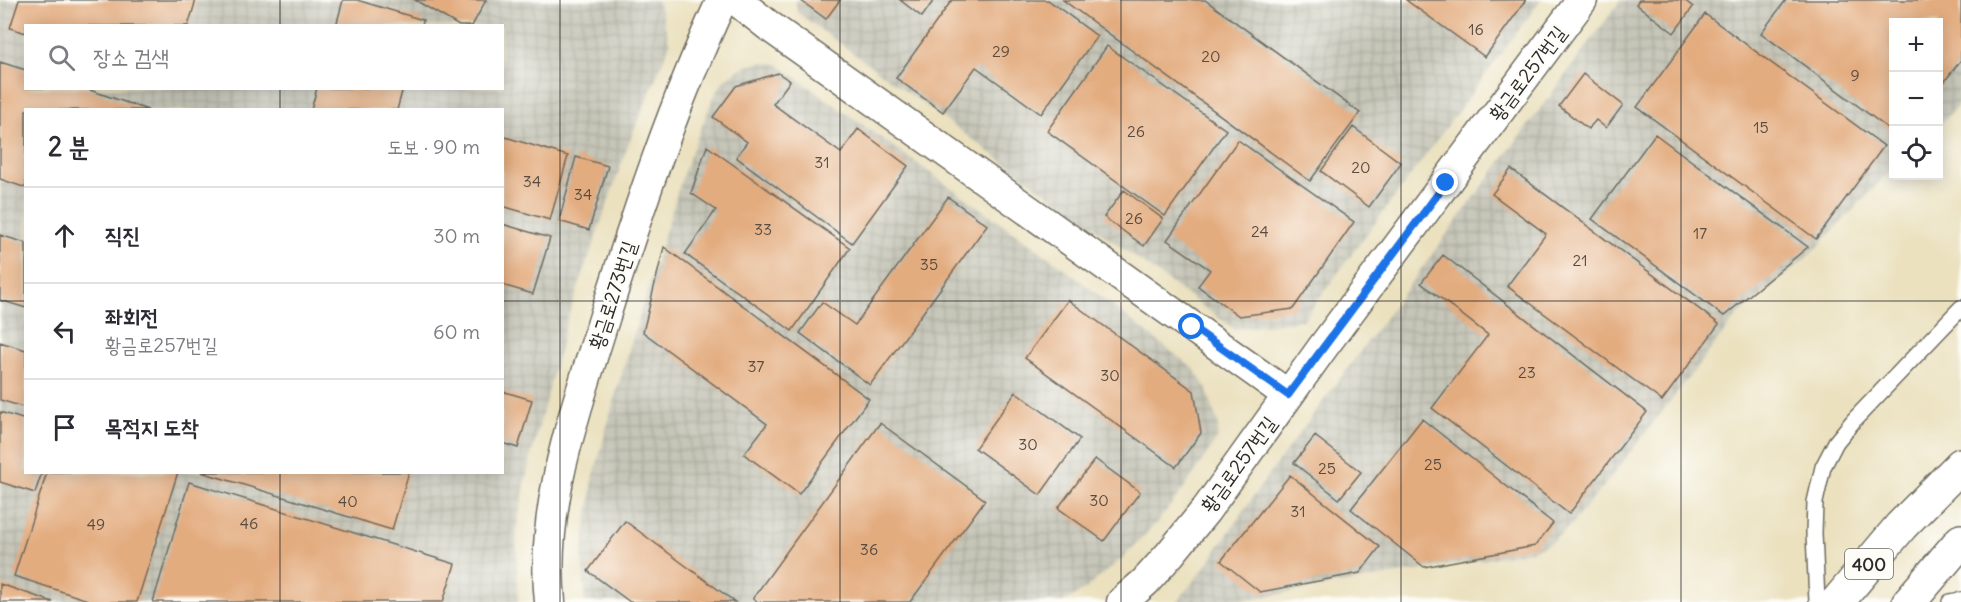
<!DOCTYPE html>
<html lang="ko">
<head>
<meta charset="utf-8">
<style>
	body { margin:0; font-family:Delius,"Poor Story",sans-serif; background:#f2f2f3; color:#2b2b33 }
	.controls { position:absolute; right:18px; top:18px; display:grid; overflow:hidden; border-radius:0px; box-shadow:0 3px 15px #0003 }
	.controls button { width:54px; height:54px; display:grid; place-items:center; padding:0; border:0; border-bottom:2px solid #e1e1e2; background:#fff; color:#2b2b33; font:30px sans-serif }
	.stop { position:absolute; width:18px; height:18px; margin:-14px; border:4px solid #1a73e8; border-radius:50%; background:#fff }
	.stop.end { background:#1a73e8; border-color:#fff; box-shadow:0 2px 6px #0008 }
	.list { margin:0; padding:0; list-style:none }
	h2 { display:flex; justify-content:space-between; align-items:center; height:78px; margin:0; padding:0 24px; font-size:26px }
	h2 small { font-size:20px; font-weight:400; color:#7c7c81 }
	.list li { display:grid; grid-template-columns:39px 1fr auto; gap:18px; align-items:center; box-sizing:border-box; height:96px; padding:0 24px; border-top:2px solid #e1e1e2 }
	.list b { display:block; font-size:22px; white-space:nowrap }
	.list p { margin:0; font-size:20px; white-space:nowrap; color:#7c7c81 }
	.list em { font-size:20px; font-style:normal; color:#7c7c81 }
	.icon { flex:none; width:33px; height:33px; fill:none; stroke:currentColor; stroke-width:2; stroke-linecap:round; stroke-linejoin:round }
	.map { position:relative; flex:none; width:1961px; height:602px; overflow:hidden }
	.search { position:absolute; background:#fff; box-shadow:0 3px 15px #0003; left:24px; top:24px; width:480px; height:66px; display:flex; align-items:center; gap:15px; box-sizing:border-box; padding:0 21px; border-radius:0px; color:#7c7c81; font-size:22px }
	.panel { position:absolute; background:#fff; box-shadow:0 3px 15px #0003; left:24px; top:108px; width:480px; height:366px; border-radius:0px }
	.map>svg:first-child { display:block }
	.industrial { fill:url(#industrial-grid); fill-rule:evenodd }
	.building { fill:#e3ac7f }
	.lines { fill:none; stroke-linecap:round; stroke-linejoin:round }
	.service-casing { stroke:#6e6b5f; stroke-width:18 }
	.minor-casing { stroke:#6e6b5f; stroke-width:33 }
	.motorway-casing { stroke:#6e6b5f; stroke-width:36 }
	.service { stroke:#fff; stroke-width:15 }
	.minor { stroke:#fff; stroke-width:30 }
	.motorway { stroke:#fff; stroke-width:33 }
	.route { stroke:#1a73e8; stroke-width:8 }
	.grid { fill:none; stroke:#2b2b2b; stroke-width:1.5; stroke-opacity:0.55 }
	.labels { text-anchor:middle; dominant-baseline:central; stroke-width:5; stroke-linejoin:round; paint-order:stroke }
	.number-label { font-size:16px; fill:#594b40 }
	.shield { fill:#fdfcf7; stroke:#6a6a68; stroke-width:1.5 }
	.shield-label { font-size:18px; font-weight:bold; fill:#2b2b2b }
	.street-label { font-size:20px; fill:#2b2b2b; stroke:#fdfcf7 }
</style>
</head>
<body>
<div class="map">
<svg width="1961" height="602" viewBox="0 0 1961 602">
	<defs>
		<pattern id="industrial-grid" width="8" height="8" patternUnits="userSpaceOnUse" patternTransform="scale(1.5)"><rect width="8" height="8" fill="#c5c5b8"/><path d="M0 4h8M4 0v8" fill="none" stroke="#a9a99e"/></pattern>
	</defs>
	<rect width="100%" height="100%" fill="#fdfcf7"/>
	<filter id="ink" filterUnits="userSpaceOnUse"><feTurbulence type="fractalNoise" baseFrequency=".0167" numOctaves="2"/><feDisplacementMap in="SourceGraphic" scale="12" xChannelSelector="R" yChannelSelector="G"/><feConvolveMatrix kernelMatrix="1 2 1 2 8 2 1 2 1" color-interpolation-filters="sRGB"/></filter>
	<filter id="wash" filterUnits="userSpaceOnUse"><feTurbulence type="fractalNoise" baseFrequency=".008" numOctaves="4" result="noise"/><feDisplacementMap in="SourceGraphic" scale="24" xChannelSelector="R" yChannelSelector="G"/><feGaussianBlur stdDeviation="1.35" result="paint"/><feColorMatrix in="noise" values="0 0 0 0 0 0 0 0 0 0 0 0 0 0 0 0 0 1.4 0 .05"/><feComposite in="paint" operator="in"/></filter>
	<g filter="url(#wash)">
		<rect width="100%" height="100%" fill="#ebe1bf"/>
		<path class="industrial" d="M0 0H658L670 44 628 145 568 317 531 456 516 529 518 602H0ZM26 26H502V88H26ZM26 110H502V472H26Z
			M795 0H1541L1303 320 1234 329 798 13Z
			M1621 0H1961V103L1939 125 1938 22H1894L1893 168 1812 253 1737 316 1607 482 1570 526 1551 542 1532 551 1257 598 1212 602H1177L1207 564 1266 478Z
			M760 62 777 64 1057 263 1194 369 1206 388 1218 423 1217 439 1184 488 1158 521 1124 557 1084 590 1064 602H585L582 555 593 479 615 396 685 168 712 101 723 81 741 68Z"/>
		<g id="blocks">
			<path class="building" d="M19 0H196L188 26H26V33L10 28Z
				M343 0H357L423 20 422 26H336Z
				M415 0H486L472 26H459Z
				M800 0H840L826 19Z
				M900 0H934L922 17Z
				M952 0H1048L1097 36 1041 114 976 67 943 112 896 78Z
				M1063 0H1205L1360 113 1310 181Z
				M1406 0H1526L1485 57Z
				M1639 0H1684L1693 7 1674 33 1636 4Z
				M1786 0H1961V60L1938 90V22H1894V133L1761 33Z
				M1705 14 1884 146 1816 239 1637 107Z
				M1107 46 1226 130 1165 216 1047 131Z
				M0 62 26 70V88H84L148 110H26V188L0 179Z
				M778 73 790 81 773 104 841 153 858 129 908 166 852 243 736 157 747 142 713 117 736 86Z
				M1583 74 1623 105 1606 128 1596 120 1588 129 1559 106Z
				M317 88H403L397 110H311Z
				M1353 127 1401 163 1369 207 1321 171Z
				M1655 134 1808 247 1724 316 1592 219Z
				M502 136 568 156 550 220 502 206Z
				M1238 140 1354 222 1293 309 1239 316 1198 286 1210 270 1167 240Z
				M707 146 850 248 792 331 685 254 716 210 691 193Z
				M576 157 608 166 589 230 559 221Z
				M1511 169 1719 324 1662 401 1507 286 1546 234 1492 194Z
				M1124 190 1163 219 1144 246 1104 217Z
				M948 197 987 225 870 385 800 333 822 302 855 325Z
				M502 224 550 238 533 294 502 285Z
				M0 235 26 243V308L0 300Z
				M664 247 869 399 799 494 744 454 767 424 643 332Z
				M1443 255 1647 412 1569 514 1432 408 1488 335 1421 283Z
				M1068 300 1194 391 1201 433 1176 467 1025 358Z
				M0 342 26 350V408L0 400Z
				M502 391 532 400 518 448 502 443Z
				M1016 392 1080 439 1040 495 975 448Z
				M0 412 26 420V472H42L35 493 0 482Z
				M1422 419 1553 523 1535 546 1424 567 1351 509Z
				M880 423 985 500 910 602H758L753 598Z
				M1315 436 1361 472 1339 499 1294 463Z
				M1095 459 1140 492 1104 541 1058 508Z
				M47 472H178L137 602H94L14 576Z
				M201 472H409L392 530Z
				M1290 475 1380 547 1360 573 1260 592 1221 561Z
				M189 482 455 564 443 602H153Z
				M625 521 735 602H630L588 571Z
				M0 584 53 602H0Z"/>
		</g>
	</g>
	<g filter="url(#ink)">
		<use href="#blocks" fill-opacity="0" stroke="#6e6b5f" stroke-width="1.5"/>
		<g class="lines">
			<defs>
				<path id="service" d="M1817 602 1814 533 1815 502 1823 467 1836 442 1854 420 1961 308
					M1950 602 1961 600"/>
				<path id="minor" d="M736 0 769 26 1288 395
					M550 602C540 505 576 410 604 319 638 210 674 103 722 0
					M1122 602 1145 582 1170 554 1206 510 1323 347 1582 0"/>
				<path id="motorway" d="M1837 602 1901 526 1961 465
					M1909 602 1961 541"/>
			</defs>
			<use href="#service" class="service-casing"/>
			<use href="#minor" class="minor-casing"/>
			<use href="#motorway" class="motorway-casing"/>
			<use href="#service" class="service"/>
			<use href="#minor" class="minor"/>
			<use href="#motorway" class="motorway"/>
		</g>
	</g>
	<g class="lines" filter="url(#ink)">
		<path class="route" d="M1192 327 1288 395 1446 183"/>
	</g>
	<path class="grid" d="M280 0V26M560 0V602M840 0V602M1121 0V602M1401 0V602M1681 0V602M280 88V110M0 301H26M502 301H1961M280 472V602"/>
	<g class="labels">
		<g class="number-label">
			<text x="1476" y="29">16</text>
			<text x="1001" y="51">29</text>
			<text x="1211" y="56">20</text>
			<text x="1855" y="75">9</text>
			<text x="1761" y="127">15</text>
			<text x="1136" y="131">26</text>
			<text x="822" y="162">31</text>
			<text x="1361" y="167">20</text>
			<text x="532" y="181">34</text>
			<text x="583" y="194">34</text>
			<text x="1134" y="218">26</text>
			<text x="763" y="229">33</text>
			<text x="1260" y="231">24</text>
			<text x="1700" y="233">17</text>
			<text x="1580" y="260">21</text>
			<text x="929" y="264">35</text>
			<text x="756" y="366">37</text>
			<text x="1527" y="372">23</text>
			<text x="1110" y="375">30</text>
			<text x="1028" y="444">30</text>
			<text x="1433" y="464">25</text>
			<text x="1327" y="468">25</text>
			<text x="1099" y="500">30</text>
			<text x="348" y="501">40</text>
			<text x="1298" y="511">31</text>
			<text x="249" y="523">46</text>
			<text x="96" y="524">49</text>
			<text x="869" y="549">36</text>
		</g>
		<rect class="shield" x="1845" y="549" width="48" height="30" rx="4.5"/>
		<g class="shield-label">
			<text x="1869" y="564">400</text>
		</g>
		<g class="street-label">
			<text transform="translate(1527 73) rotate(-53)">황금로257번길</text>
			<text transform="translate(612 295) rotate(-72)">황금로273번길</text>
			<text transform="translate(1238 464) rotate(-54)">황금로257번길</text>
		</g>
	</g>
</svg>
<div class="controls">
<button>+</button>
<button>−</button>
<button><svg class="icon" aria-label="locate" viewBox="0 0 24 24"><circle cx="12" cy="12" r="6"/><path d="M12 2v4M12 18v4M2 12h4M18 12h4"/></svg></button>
</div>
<div class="stop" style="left:1192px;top:327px"></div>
<div class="stop end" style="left:1446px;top:183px"></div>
<div class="search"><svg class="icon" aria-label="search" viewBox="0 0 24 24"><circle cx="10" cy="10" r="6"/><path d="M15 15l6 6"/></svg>장소 검색</div>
<section class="panel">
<h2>2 분<small>도보 · 90 m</small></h2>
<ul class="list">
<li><svg class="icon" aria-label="ahead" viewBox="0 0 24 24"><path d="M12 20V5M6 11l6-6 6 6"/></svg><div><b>직진</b></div><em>30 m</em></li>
<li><svg class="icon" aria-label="left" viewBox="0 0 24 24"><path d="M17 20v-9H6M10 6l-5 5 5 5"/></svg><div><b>좌회전</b><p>황금로257번길</p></div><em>60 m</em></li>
<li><svg class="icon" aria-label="arrive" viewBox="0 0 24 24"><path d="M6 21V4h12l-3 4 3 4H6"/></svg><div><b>목적지 도착</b></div></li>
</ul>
</section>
</div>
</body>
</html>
